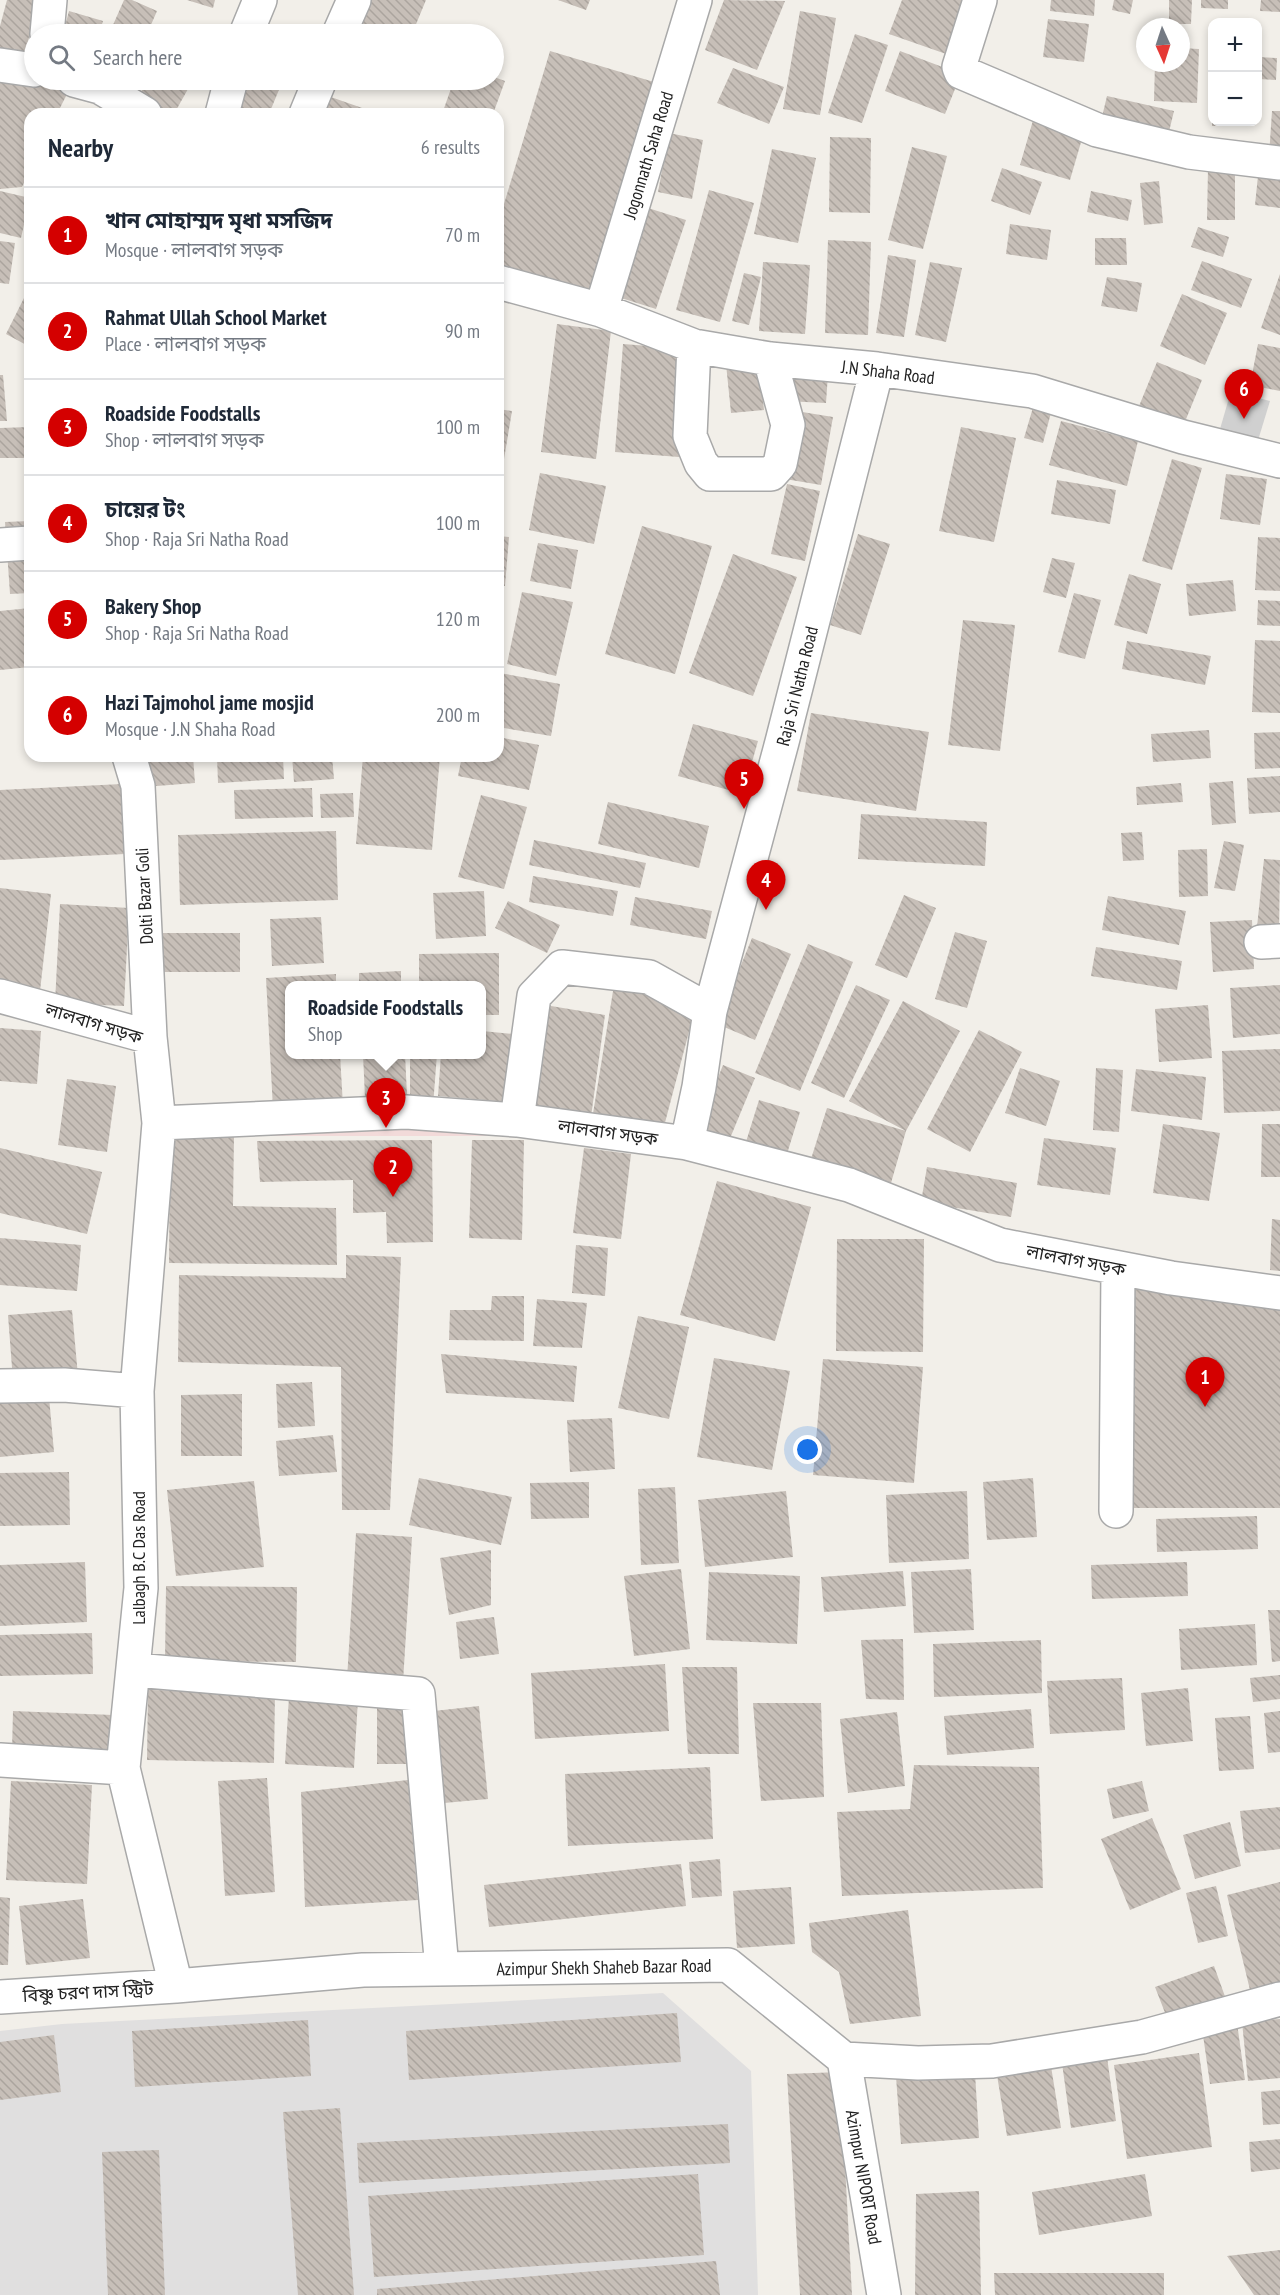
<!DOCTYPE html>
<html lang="en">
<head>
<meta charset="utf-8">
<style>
	body { margin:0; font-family:"PT Sans Narrow","Noto Sans Bengali",sans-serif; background:#f2f2f3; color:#1f2937 }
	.controls { position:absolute; right:18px; top:18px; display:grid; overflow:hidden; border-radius:12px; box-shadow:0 3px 9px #0003 }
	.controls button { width:54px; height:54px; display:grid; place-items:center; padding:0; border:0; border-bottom:2px solid #e0e1e3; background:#fff; color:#1f2937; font:30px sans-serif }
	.compass { position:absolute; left:1136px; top:18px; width:54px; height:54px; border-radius:50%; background:#fff; box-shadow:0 3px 9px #0003; rotate:177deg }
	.you { position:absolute; left:808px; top:1450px; width:21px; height:21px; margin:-15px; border:4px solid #fff; border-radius:50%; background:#1a73e8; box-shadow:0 0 0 9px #1a73e833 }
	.badge { display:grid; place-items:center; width:39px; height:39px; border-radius:50%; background:#d40000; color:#fff; font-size:20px; font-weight:700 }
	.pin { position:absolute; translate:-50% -50px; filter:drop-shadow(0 2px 3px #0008) }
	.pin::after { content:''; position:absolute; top:32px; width:21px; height:18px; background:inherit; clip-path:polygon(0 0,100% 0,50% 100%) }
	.popup { position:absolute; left:285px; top:981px; width:201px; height:78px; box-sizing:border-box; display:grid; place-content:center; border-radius:12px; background:#fff; filter:drop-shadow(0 2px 4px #0005); font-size:20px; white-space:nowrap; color:#747a83 }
	.popup b { font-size:22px; color:#1f2937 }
	.popup::after { content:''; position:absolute; left:50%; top:100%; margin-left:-12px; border:12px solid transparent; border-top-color:#fff }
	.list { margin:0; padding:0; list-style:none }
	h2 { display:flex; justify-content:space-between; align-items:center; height:78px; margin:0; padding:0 24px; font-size:26px }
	h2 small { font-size:20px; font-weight:400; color:#747a83 }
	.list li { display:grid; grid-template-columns:39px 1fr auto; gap:18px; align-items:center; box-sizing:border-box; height:96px; padding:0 24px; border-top:2px solid #e0e1e3 }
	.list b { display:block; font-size:22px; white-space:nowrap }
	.list p { margin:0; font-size:20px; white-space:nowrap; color:#747a83 }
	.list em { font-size:20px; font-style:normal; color:#747a83 }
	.icon { flex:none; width:33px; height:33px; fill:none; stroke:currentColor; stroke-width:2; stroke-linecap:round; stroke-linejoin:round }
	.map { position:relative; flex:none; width:1280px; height:2295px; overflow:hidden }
	.search { position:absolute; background:#fff; box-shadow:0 3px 9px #0003; left:24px; top:24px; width:480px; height:66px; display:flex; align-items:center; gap:15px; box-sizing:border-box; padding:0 21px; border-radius:33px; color:#747a83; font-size:22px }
	.panel { position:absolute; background:#fff; box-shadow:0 3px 9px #0003; left:24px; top:108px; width:480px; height:654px; border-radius:18px }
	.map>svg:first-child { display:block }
	.residential { fill:#e0dfdf }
	.commercial { fill:#f2dad9 }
	.religious { fill:#d0d0d0 }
	.building { fill:url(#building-back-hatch) }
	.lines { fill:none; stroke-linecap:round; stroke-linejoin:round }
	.minor-casing { stroke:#a9a9a9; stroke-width:36 }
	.minor { stroke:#fff; stroke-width:33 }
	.labels { text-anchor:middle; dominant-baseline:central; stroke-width:6; stroke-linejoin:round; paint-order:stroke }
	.street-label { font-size:18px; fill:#222; stroke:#fff }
</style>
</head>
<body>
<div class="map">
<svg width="1280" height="2295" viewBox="0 0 1280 2295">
	<defs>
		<pattern id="building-back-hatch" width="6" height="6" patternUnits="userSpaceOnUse" patternTransform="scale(1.5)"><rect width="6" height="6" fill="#c7bfb8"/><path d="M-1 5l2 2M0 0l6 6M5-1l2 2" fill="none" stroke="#aba49e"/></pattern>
	</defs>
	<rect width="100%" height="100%" fill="#f2efe9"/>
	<path class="residential" d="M663 1993 751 2071 758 2295H0V2031L62 2024Z"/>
	<path class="commercial" d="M407 1117 514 1136H258L257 1123Z"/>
	<path class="religious" d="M1231 391 1270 401 1256 447 1218 436Z"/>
	<path class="building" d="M7 0H39L22 63 0 57V26Z
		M124 0H132L157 11 147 34H109Z
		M187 0H215L213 8Z
		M360 0H426L412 34H346Z
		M558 0H590L586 10Z
		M724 0 785 1 757 70 705 50Z
		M902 0H970L949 55 889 34Z
		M1051 0H1095L1094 16 1050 11Z
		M1114 0H1133L1130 14 1112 10Z
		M1169 0H1192L1191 24H1169Z
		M1201 0H1228V9L1201 8Z
		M1261 0H1280V12L1260 11Z
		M69 11 103 21 99 34H63Z
		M800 11 836 18 820 115 783 109Z
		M1048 19 1089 24 1084 62 1043 57Z
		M855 34 888 45 862 123 828 113Z
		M1181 48 1199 49 1197 103 1154 101 1155 63H1181Z
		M550 51 654 82 589 296 498 268V224Z
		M900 51 961 74 945 114 885 91Z
		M1258 57 1277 58 1276 80 1258 79Z
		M733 68 784 87 769 124 717 103Z
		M0 74 68 92 57 114H30V170L22 187 0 189Z
		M494 77 505 81 493 114H442L454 80H494Z
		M148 80H193L174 114H165L137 99Z
		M251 80H283L269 114H237Z
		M328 96 365 109 364 114H321Z
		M1107 96 1174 111 1167 140 1100 125Z
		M1272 111H1280V157L1269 156Z
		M1034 117 1084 132 1070 180 1020 165Z
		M1212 122H1248V124L1212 126Z
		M669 133 703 140 692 199 658 192Z
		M830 137 871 138 870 213 829 212Z
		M912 147 947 156 923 249 888 240Z
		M772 149 816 158 798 243 754 234Z
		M1259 166 1280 169V208L1255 205Z
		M1002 168 1042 182 1030 215 991 201Z
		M1208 168H1235V220H1207Z
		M1159 181 1163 223 1144 225 1140 183Z
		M709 190 754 203 720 322 676 310Z
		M0 191 30 198 21 238 0 233Z
		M1091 191 1132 200 1128 221 1087 212Z
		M648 208 686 220 656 309 618 297Z
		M1010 224 1051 230 1047 260 1006 254Z
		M1198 227 1229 237 1223 257 1191 247Z
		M1095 238H1126L1127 265H1095Z
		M828 240 871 242 868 335 825 333Z
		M0 241 15 243 9 284 0 283Z
		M888 255 916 260 904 337 876 333Z
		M1202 261 1252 279 1241 308 1191 290Z
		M763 262 810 265 805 334 759 331Z
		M930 262 962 268 946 342 915 335Z
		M744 273 761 277 749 325 732 321Z
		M1280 274V335L1261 328Z
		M1107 277 1142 283 1137 312 1101 306Z
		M30 286V347L6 334Z
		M1182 294 1227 313 1205 365 1160 346Z
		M557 324 611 331 596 459 541 452Z
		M623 344 687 349 679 457 615 452Z
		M1258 344 1280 348V391L1250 385Z
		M759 361 764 410 731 413 726 364Z
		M1157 362 1202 380 1182 429 1137 411Z
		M787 372 828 374 826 403 785 401Z
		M0 375H3L7 421H0Z
		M1034 404 1052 409 1043 443 1024 438Z
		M498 409 512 411 499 489H498Z
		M796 411 833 417 821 485 785 479Z
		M1061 421 1138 441 1127 486 1049 465Z
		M30 427V458H0V428Z
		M961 427 1016 438 994 542 939 531Z
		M1172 459 1202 468 1172 570 1142 561Z
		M540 473 606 486 594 544 529 530Z
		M1226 474 1267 479 1260 525 1220 519Z
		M1057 480 1116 490 1110 524 1051 514Z
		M787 484 820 491 805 561 771 554Z
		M30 521V593L10 594 5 522Z
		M642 526 712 546 675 674 605 654Z
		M858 534 890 544 861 635 830 625Z
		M498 536 509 537 505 586H498Z
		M1258 537 1280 538V591L1255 590Z
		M538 543 578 550 571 589 530 581Z
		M733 554 797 577 753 696 689 673Z
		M1052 558 1075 563 1066 598 1043 592Z
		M1129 574 1161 584 1147 634 1114 625Z
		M1233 580 1236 611 1189 616 1186 584Z
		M522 592 573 602 556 676 507 664Z
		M1074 593 1101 600 1085 659 1058 652Z
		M1258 600 1280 601V626L1257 625Z
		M30 608V667L0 670V611Z
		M963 620 1015 625 1000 751 948 745Z
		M1255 640 1280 641V713L1252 712Z
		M1127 641 1211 656 1205 685 1122 669Z
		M500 673 560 684 551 736 498 727Z
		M30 696V742H27L24 697Z
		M811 713 929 732 916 811 797 791Z
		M693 724 758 741 743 794 678 776Z
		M1209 730 1211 758 1153 762 1151 734Z
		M1280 732V768L1255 769 1254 733Z
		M498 737 539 745 529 790 458 776 462 756H498Z
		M141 756H193L195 783 144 787Z
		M217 756H283L284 779 218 783Z
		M292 756H332L334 779 294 782Z
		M363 756H440L432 850 356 844Z
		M1280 776V812L1249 814 1247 778Z
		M1233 781 1236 823 1212 825 1209 783Z
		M1181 783 1183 802 1137 805 1136 787Z
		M122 784 125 854 0 860V790Z
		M312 788 313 817 235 819 234 790Z
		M353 793 354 817 321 818 320 794Z
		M481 795 527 807 504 889 458 877Z
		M608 802 709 826 699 868 598 844Z
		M861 814 987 822 985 866 858 859Z
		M336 831 338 900 180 905 178 835Z
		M1142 832 1144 860 1123 861 1121 833Z
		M534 840 646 863 640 888 529 865Z
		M1224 841 1244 845 1235 891 1214 888Z
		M1207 849 1208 896 1179 897 1178 850Z
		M1264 859 1280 860 1279 929 1257 927Z
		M533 876 618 891 613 916 529 902Z
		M0 888 51 894 40 991 0 986Z
		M484 891 486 936 436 939 433 893Z
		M904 895 936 908 907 978 875 965Z
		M1108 896 1186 911 1179 945 1102 930Z
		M635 897 712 911 706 939 630 925Z
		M508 901 560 925 547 953 495 928Z
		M60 904 129 908 124 1006 55 1003Z
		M321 917 324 963 272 966 270 919Z
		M1252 920 1254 969 1213 972 1210 922Z
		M955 932 987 941 967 1008 935 999Z
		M156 933H240V972H156Z
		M752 938 791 954 755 1040 717 1024Z
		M808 944 853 962 800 1091 755 1073Z
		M1096 947 1182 961 1177 990 1091 976Z
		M499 953V1015H482V986H419V954Z
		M401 971V986H359V973Z
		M336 974V986H290V1054H340L343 1106 273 1109 266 978Z
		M614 985 695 1009 662 1134 591 1126Z
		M856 985 890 1000 844 1098 811 1083Z
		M1280 985V1034L1233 1038 1230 988Z
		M903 1001 960 1031 906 1131 849 1101Z
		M539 1004 605 1015 590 1124 522 1114Z
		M1208 1005 1212 1058 1159 1062 1155 1009Z
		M0 1028 41 1031 37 1084 0 1081Z
		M979 1030 1022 1052 970 1152 927 1129Z
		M482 1031 513 1034 508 1102 438 1096 441 1054H482Z
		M1280 1049V1111L1224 1113 1222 1051Z
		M363 1054H405L407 1095 365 1098Z
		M410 1054H437L433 1106H410Z
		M723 1065 755 1078 726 1148 695 1135Z
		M1020 1068 1060 1081 1046 1126 1005 1113Z
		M1096 1068 1123 1070 1119 1132 1093 1130Z
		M1136 1069 1206 1077 1202 1120 1131 1111Z
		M67 1079 116 1086 107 1152 58 1145Z
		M759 1100 800 1112 786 1157 745 1145Z
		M827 1108 906 1131 891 1183 811 1159Z
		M1163 1124 1220 1133 1209 1201 1153 1193Z
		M1262 1124H1280V1177H1261Z
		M170 1136 234 1137 233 1206 336 1208 337 1265 169 1263Z
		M1044 1138 1116 1148 1110 1195 1037 1185Z
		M432 1140 433 1242 387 1243 386 1212 353 1213V1180L260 1182 257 1141Z
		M472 1140H524L522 1240 469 1238Z
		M0 1148 102 1172 87 1234 0 1213Z
		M584 1148 631 1154 621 1239 573 1233Z
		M927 1167 1017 1183 1011 1217 921 1202Z
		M717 1181 811 1207 775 1341 680 1315Z
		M1272 1219 1280 1220V1271L1270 1270Z
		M0 1238 81 1245 77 1291 0 1285Z
		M837 1239H924L923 1352 836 1351Z
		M576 1245 608 1248 605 1296 572 1293Z
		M346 1255 401 1257 390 1510H342L341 1367 178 1362 179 1275 346 1278Z
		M1131 1285 1280 1306V1508H1130Z
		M492 1296H524V1341L449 1340 450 1310H491Z
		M537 1299 587 1303 582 1348 533 1346Z
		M72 1310 78 1376 13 1381 8 1315Z
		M638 1316 689 1327 669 1419 618 1408Z
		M441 1354 577 1366 574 1402 446 1393Z
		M714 1358 790 1371 772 1470 697 1457Z
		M823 1359 923 1367 914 1483 813 1475Z
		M312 1382 315 1426 278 1428 276 1384Z
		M242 1394V1456H181V1395Z
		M49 1397 54 1452 0 1457V1402Z
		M612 1418 615 1469 570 1472 567 1420Z
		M333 1435 337 1472 279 1476 276 1441Z
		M69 1472 70 1525 0 1526V1473Z
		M419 1478 512 1497 501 1545 409 1525Z
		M1033 1478 1037 1537 987 1540 983 1482Z
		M254 1481 264 1567 176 1576 167 1490Z
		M589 1482V1518L531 1519 530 1483Z
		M675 1487 679 1563 641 1565 638 1489Z
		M786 1491 793 1557 705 1567 698 1500Z
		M967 1491 969 1559 889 1563 886 1495Z
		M1257 1516 1258 1549 1157 1552 1156 1519Z
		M356 1533 412 1537 403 1682 347 1679Z
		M491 1550V1605L449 1615 440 1558Z
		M85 1562 87 1622 0 1626V1565Z
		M1187 1562 1188 1596 1092 1599 1091 1565Z
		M681 1569 690 1649 634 1656 624 1576Z
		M971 1569 974 1630 914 1633 911 1572Z
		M903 1571 906 1606 824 1612 821 1577Z
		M709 1572 800 1576 797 1644 706 1640Z
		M166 1586 297 1587 296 1662 165 1661Z
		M1268 1610H1280V1661L1272 1662Z
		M494 1617 499 1654 460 1659 456 1622Z
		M1255 1624 1257 1665 1181 1670 1179 1629Z
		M92 1633 93 1674 0 1676V1635Z
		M903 1639 904 1700 866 1699 861 1640Z
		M1041 1640 1042 1693 934 1697 933 1644Z
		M665 1664 669 1731 535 1739 531 1673Z
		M682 1667H737L739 1754H688Z
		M1280 1675V1699L1253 1702 1250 1678Z
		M1122 1678 1125 1730 1050 1734 1047 1681Z
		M1188 1688 1193 1741 1146 1746 1141 1693Z
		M148 1690 275 1692 274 1763 147 1760Z
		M289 1696 358 1699 354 1768 285 1764Z
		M377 1702H409L408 1764H377Z
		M753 1703H821L824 1797 761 1801Z
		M479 1706 488 1799 433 1804 425 1712Z
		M1031 1709 1034 1748 947 1755 944 1716Z
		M13 1711 113 1715 112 1753 12 1750Z
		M1280 1711V1752L1268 1753 1264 1713Z
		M897 1712 905 1786 848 1793 840 1719Z
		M1250 1716 1254 1769 1219 1771 1215 1718Z
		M914 1765 1039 1767 1043 1888 842 1896 837 1812 910 1809Z
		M710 1767 713 1839 568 1846 565 1774Z
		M267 1778 275 1892 225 1896 218 1781Z
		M408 1780 418 1900 305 1907 301 1792Z
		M11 1781 92 1785 87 1884 6 1880Z
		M1142 1781 1149 1811 1113 1819 1107 1789Z
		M1280 1807V1849L1245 1853 1240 1811Z
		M1152 1818 1181 1889 1130 1910 1101 1839Z
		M1230 1822 1241 1866 1195 1879 1183 1835Z
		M720 1859 722 1896 692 1898 689 1862Z
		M681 1864 686 1906 489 1927 484 1885Z
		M1280 1882V1983L1250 1990 1227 1895Z
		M1216 1886 1228 1936 1198 1943 1186 1893Z
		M791 1887 795 1944 737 1948 733 1891Z
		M0 1897 10 1898 8 1965H0Z
		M83 1899 90 1958 26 1965 19 1906Z
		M908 1910 921 2016 850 2024 839 1972 812 1952 809 1923Z
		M1214 1966 1227 2002 1169 2023 1155 1987Z
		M677 2013 681 2062 409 2080 406 2031Z
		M1236 2016 1245 2080 1210 2084 1201 2021Z
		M1280 2019V2078L1248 2081 1242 2022Z
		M308 2020 311 2076 135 2087 132 2031Z
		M54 2035 61 2092 0 2100V2042Z
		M1106 2050 1116 2121 1071 2128 1061 2056Z
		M1199 2053 1212 2147 1127 2159 1114 2065Z
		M1049 2054 1061 2128 1007 2136 995 2063Z
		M974 2057 979 2138 901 2144 895 2063Z
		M840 2072 852 2295H800L787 2074Z
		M1280 2090V2124L1263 2125 1261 2092Z
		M340 2108 354 2295H298L283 2112Z
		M728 2124 730 2163 359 2183 357 2143Z
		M1280 2139V2169L1251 2172 1249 2142Z
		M159 2150 165 2295H108L102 2152Z
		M698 2174 704 2255 374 2277 368 2196Z
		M1145 2174 1152 2216 1039 2235 1032 2192Z
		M979 2191 981 2295H915L916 2194Z
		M1280 2250V2295H1254L1227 2256Z
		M716 2261 720 2295H377V2289Z
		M994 2273H1164V2295H995Z"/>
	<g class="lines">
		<defs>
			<path id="minor" d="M980 0 959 67 961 72 1097 130 1189 152 1280 163
				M47 34 50 0
				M246 34 260 0
				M339 34 354 0
				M0 65 34 70
				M74 80 100 87 145 114
				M222 114 231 80
				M306 114 320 80
				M498 282 601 310 694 346 770 359 877 369 1032 391 1183 437 1280 461
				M601 310 695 0
				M694 346 690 436 701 463 710 474H771L780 464 788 425 770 359
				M0 545 30 543
				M129 756 138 786 150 1037
				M1261 942 1280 941
				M0 996 150 1037 159 1123 406 1112 517 1120 687 1143 849 1185 1000 1245 1171 1278 1280 1293
				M517 1120 534 996 562 967 649 977 710 1011
				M159 1123 137 1391 141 1588 123 1768 176 1986
				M687 1143 699 1087 710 1011 782 742 877 369
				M0 1386 64 1385 137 1391
				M1116 1511 1118 1268
				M135 1670 418 1694 442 1969
				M0 1760 123 1768
				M0 1997 176 1986 363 1970 728 1965 844 2059 918 2063 992 2061 1142 2037 1280 1999
				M844 2059 884 2295"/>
		</defs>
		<use href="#minor" class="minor-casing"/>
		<use href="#minor" class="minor"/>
	</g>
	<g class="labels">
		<g class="street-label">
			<text transform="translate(648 155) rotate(-73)">Jogonnath Saha Road</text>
			<text transform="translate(888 372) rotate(7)">J.N Shaha Road</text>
			<text transform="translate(797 686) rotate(-76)">Raja Sri Natha Road</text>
			<text transform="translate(144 896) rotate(-93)">Dolti Bazar Goli</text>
			<text transform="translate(94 1023) rotate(17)">লালবাগ সড়ক</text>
			<text transform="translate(608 1132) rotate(8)">লালবাগ সড়ক</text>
			<text transform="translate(1076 1260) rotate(11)">লালবাগ সড়ক</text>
			<text transform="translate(138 1558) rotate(-90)">Lalbagh B.C Das Road</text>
			<text transform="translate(604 1967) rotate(-1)">Azimpur Shekh Shaheb Bazar Road</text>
			<text transform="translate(88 1992) rotate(-3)">বিষ্ণু চরণ দাস স্ট্রিট</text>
			<text transform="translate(864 2177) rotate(80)">Azimpur NIPORT Road</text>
		</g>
	</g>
</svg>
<div class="controls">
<button>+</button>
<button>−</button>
</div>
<svg class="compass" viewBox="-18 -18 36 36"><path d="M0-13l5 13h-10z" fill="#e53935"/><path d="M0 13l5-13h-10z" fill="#747a83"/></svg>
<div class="you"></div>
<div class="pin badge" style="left:1205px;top:1407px">1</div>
<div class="pin badge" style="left:393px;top:1197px">2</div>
<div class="pin badge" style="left:386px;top:1128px">3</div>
<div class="popup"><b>Roadside Foodstalls</b>Shop</div>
<div class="pin badge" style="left:766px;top:910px">4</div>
<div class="pin badge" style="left:744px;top:809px">5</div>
<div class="pin badge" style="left:1244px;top:419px">6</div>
<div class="search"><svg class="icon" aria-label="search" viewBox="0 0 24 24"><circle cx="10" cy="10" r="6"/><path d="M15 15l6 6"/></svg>Search here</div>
<section class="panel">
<h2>Nearby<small>6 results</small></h2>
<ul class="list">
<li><span class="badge">1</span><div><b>খান মোহাম্মদ মৃধা মসজিদ</b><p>Mosque · লালবাগ সড়ক</p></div><em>70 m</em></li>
<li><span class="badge">2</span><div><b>Rahmat Ullah School Market</b><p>Place · লালবাগ সড়ক</p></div><em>90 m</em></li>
<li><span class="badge">3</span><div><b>Roadside Foodstalls</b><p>Shop · লালবাগ সড়ক</p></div><em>100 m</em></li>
<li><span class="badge">4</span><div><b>চায়ের টং</b><p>Shop · Raja Sri Natha Road</p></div><em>100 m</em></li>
<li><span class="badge">5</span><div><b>Bakery Shop</b><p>Shop · Raja Sri Natha Road</p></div><em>120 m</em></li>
<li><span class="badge">6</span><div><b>Hazi Tajmohol jame mosjid</b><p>Mosque · J.N Shaha Road</p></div><em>200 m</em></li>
</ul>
</section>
</div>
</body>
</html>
